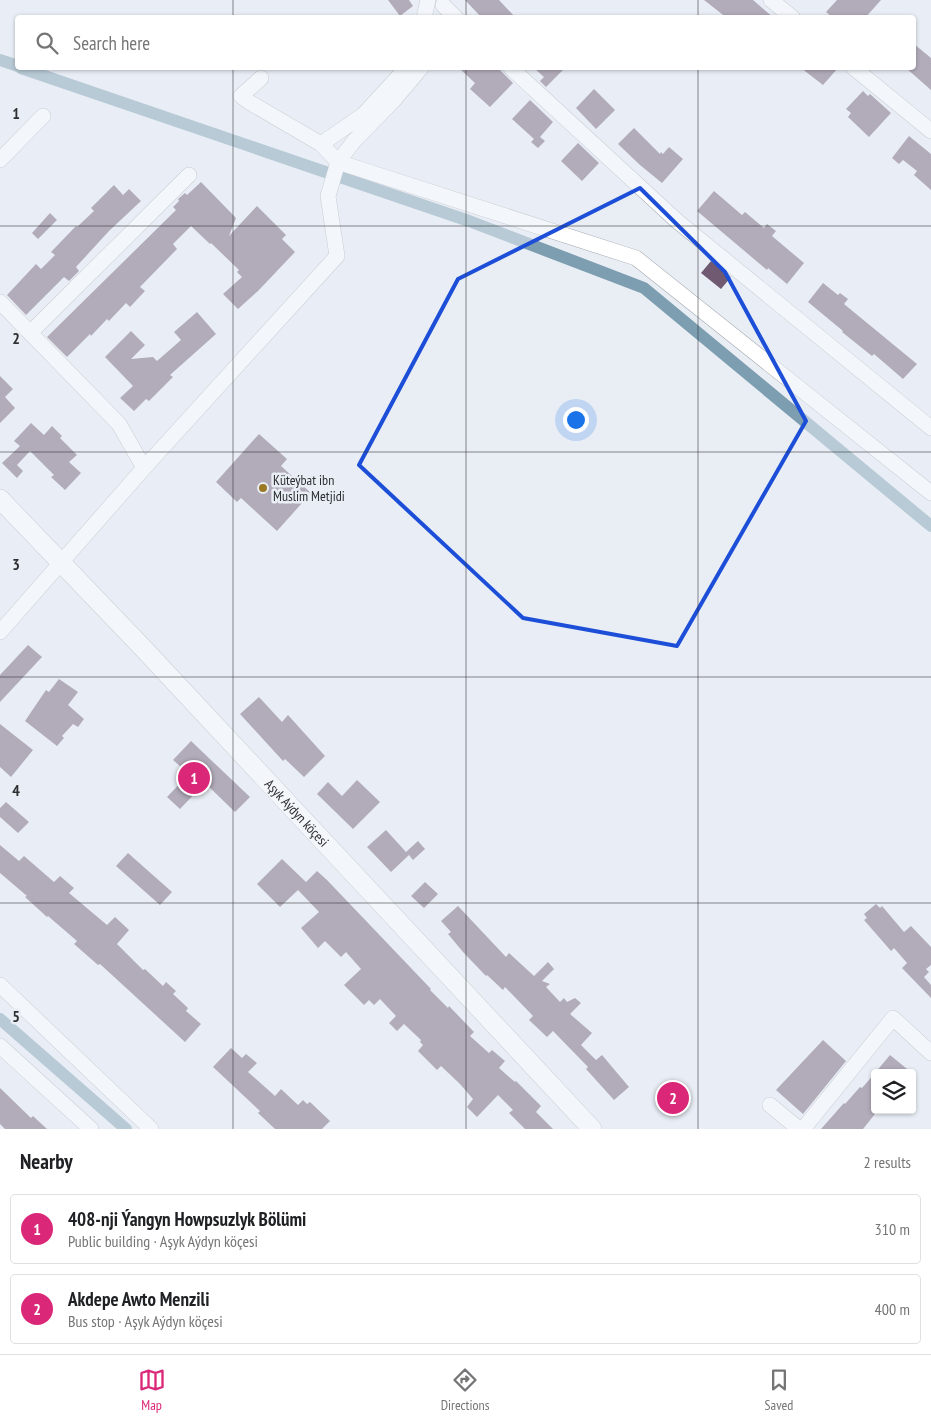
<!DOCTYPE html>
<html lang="en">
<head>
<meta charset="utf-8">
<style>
	body { margin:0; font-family:"PT Sans Narrow",sans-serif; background:#f2f2f2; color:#202124 }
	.controls { position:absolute; right:15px; bottom:15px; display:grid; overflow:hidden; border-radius:5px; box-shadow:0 1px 4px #0004 }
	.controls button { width:45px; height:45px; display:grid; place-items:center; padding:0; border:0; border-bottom:1px solid #e0e0e0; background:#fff; color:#202124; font:25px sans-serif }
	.you { position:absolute; left:575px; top:419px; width:18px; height:18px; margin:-12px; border:4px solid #fff; border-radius:50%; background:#1a73e8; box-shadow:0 0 0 8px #1a73e833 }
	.badge { display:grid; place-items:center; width:32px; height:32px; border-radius:50%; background:#db2777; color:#fff; font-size:16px; font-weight:700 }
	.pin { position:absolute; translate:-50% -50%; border:2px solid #fff; box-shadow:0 1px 5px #0006 }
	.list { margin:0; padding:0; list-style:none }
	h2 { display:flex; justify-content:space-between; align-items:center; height:65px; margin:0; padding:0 20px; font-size:21px }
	h2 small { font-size:16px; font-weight:400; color:#757577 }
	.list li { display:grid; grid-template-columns:32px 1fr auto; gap:15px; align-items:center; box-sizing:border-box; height:70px; margin:0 10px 10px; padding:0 10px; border:1px solid #e0e0e0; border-radius:5px }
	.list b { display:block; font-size:19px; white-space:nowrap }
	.list p { margin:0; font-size:16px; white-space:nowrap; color:#757577 }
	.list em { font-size:16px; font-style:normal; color:#757577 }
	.icon { flex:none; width:28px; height:28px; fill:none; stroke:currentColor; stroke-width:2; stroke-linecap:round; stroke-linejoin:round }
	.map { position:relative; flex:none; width:931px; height:1129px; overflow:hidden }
	.search { position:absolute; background:#fff; box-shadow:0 1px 4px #0004; left:15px; right:15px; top:15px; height:55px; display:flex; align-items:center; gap:12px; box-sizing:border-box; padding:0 18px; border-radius:5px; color:#757577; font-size:19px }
	.sheet { height:225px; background:#fff }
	nav { display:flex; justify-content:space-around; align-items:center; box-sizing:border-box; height:70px; border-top:1px solid #e0e0e0; background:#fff; font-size:14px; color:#757577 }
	nav a { display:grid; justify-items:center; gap:2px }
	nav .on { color:#db2777 }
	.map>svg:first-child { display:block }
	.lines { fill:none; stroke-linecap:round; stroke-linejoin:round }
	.canal { stroke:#7d9db0; stroke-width:12 }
	.building { fill:#6f5a72 }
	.minor-casing { stroke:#a2a7ae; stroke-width:16 }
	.major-casing { stroke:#a2a7ae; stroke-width:20 }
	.minor { stroke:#fff; stroke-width:15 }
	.major { stroke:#fff; stroke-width:19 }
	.marked { fill:none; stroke:#1d4ed8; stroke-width:4; stroke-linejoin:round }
	.grid { fill:none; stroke:#2d2f32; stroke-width:1; stroke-opacity:0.55 }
	.poi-dot { fill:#9b7923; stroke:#e9eef5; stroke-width:2 }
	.labels { text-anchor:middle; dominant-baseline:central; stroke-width:5; stroke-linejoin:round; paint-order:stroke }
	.poi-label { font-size:14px; fill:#2d2f32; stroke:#e9eef5; text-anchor:start }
	.street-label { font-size:14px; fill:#2d2f32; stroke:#e9eef5 }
	.grid-label { font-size:16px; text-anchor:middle; font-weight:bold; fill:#2d2f32; stroke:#e9eef5; stroke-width:5; stroke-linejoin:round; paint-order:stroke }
</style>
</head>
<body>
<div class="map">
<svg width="931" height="1129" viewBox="0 0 931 1129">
	<rect width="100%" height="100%" fill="#e9eef5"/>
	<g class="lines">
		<path class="canal" d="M0 60 18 66
			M21 68 469 221 644 288 931 526
			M0 1019 126 1129"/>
	</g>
	<path class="building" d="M388 0H409L413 6 400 16Z
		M465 0H499L516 18H482Z
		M704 0H753L774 18H727Z
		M837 0H881L865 18H833L826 12Z
		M914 44 931 58V90L906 68H914Z
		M459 68H498L513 83 490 107 470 89 475 83Z
		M534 68H565L546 87 540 81 544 77Z
		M801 68H838L823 85Z
		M594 89 615 110 596 129 576 108Z
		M863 91 868 96 870 94 891 113 869 137 848 117 851 113 846 109Z
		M530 100 553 122 540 137 545 141 538 148 531 142 534 139 512 119Z
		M634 128 660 154 661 152 663 154 669 147 683 159 662 183 640 165 618 144Z
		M909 136 931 154V190L914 175 917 171 903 160 899 164 892 158Z
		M578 143 599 163 582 181 561 161Z
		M201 182 236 218 229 236 257 206 286 235 282 239 295 252 258 291 238 309 223 294 242 277 237 272 239 270 211 243 210 244 191 226 173 244 177 249 140 287 145 291 130 307 126 303 109 321 107 319 91 336 90 334 67 357 47 337 176 210 173 207 179 201 178 199 185 193 187 195Z
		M114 185 123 195 129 189 141 201 109 231 76 267 79 271 69 281 64 277 26 315 7 295 36 264 41 269 55 255 51 252 76 226 77 227 94 211 91 208Z
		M714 191 742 215 745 212 764 228 767 224 776 231 772 236 804 263 787 284 768 268 767 270 697 211Z
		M50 213 57 220 38 239 32 233Z
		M711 261 731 277 721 289 701 273Z
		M823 283 838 295 840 293 848 299 844 304 917 364 903 379 874 354 872 356 842 332 843 331 808 302Z
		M197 312 216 334 170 375 173 377 149 401 146 399 134 411 120 398 133 386 105 357 131 331 145 345 131 359 153 357 157 361 181 340 174 332Z
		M0 376 13 389 5 397 15 408 0 423Z
		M31 423 44 435 52 426 62 436 60 438 77 455 69 462 81 473 65 490 51 477 54 475 30 451 17 465 23 471 17 478 2 463 20 446 14 441Z
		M259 434 287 459 281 466 311 493 277 531 241 498 237 502 216 482Z
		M28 645 42 657 0 702V675Z
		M59 679 78 692 68 705 84 719 78 727 73 724 62 736 64 738 57 746 25 721 46 690 49 692Z
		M259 697 282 722 288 715 325 756 304 777 285 759 283 761 240 714Z
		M0 724 33 750 11 777 0 767Z
		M191 741 250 797 235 812 205 783 180 809 167 797 189 774 173 760Z
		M357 780 380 802 353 829 317 794 328 782 342 796Z
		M6 802 29 822 18 833 0 817V808Z
		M386 830 406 852 418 841 425 849 413 860 409 855 391 872 367 847Z
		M0 845 19 861 24 856 54 882 60 876 74 888 69 893 107 925 115 917 129 930 117 944 143 970 145 969 163 986 166 982 176 991 173 994 188 1008 186 1011 201 1024 185 1042 100 964 98 965 74 944 77 941 48 916 47 917 25 897 27 896 0 873Z
		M128 853 172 892 160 905 116 866Z
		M282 859 306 882 317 871 327 880 431 989 430 990 448 1008 449 1006 474 1032 470 1036 489 1053 492 1050 505 1061 499 1068 515 1082 516 1081 541 1106 536 1112 553 1129H525L509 1113 513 1110 498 1095 477 1117 467 1107 473 1099 460 1084 441 1066 437 1070 418 1051 423 1045 420 1042 421 1040 404 1024 397 1031 389 1023 396 1016 380 999 374 1005 369 1000 364 1005 344 985 361 969 346 952 341 957 325 941 318 948 301 928 319 912 298 890 280 907 257 884Z
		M425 882 438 894 424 908 411 896Z
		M876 904 880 908 882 906 904 932 911 926 931 947V965L926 969 929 972 924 977 931 985V998L902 968 907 963 894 948 891 951 864 920 867 918 864 914Z
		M458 906 506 957 509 953 534 976 548 962 554 969 542 981 550 984 546 987 560 1002 564 998 567 1002 575 998 581 1003 570 1014 592 1033 581 1045 596 1060 602 1055 629 1087 614 1100 586 1069 588 1067 553 1031 547 1037 529 1020 533 1016 505 987 503 990 487 975 486 976 463 952 448 934 451 932 441 921Z
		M823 1040 846 1061 803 1114 776 1090Z
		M231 1048 242 1058 246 1054 257 1063 248 1072 275 1096 281 1089 298 1105 303 1100 307 1104 310 1102 330 1121 322 1129H275L258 1113 260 1111 213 1067Z
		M890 1055 912 1073H875Z
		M875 1073V1114L863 1129H821L844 1103 845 1104 860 1087 862 1088Z
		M0 1088 31 1118 33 1116 47 1129H5L0 1124Z"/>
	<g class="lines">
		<defs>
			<path id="minor" d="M771 0 793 18
				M443 5 456 18
				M424 18 428 0
				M511 68 677 221 931 428
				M854 68 931 131
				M261 78 241 96 249 102 321 144 338 162 636 258 931 493
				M321 144 363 115 400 75 404 68
				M0 160 43 116
				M0 302 119 424 144 468
				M30 333 189 175
				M0 632 144 468 337 256 328 196 338 162 354 141 394 100 421 68
				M0 985 151 1129
				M0 1046 91 1129
				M770 1105 799 1129
				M803 1129 893 1018 931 1053"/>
			<g id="major">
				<path id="s1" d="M0 499 142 647 592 1129"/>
			</g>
		</defs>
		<use href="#minor" class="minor-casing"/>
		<use href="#major" class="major-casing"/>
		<use href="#minor" class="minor"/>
		<use href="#major" class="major"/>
	</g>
	<path d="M0 0H931V1129H0ZM640 188 725 272 806 421 677 646 523 618 359 465 458 279Z" fill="#e9eef5" fill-opacity=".55" fill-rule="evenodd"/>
	<path class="marked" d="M640 188 725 272 806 421 677 646 523 618 359 465 458 279Z"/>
	<path class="grid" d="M233 0V18M466 0V18M698 0V18M233 68V1129M466 68V1129M698 68V1129M0 226H931M0 452H931M0 677H931M0 903H931"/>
	<circle class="poi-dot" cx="263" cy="488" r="5"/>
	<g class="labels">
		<g class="poi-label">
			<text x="273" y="480">Küteýbat ibn<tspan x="273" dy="16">Muslim Metjidi</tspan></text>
		</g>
		<g class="street-label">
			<text stroke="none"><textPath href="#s1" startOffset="432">Aşyk Aýdyn köçesi</textPath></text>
		</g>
	</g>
	<g class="grid-label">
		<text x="16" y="119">1</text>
		<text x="16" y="344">2</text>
		<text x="16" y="570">3</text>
		<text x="16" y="796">4</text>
		<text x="16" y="1022">5</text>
	</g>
</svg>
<div class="controls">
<button><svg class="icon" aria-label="layers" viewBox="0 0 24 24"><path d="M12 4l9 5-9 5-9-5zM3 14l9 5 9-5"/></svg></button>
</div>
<div class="you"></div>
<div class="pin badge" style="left:194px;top:778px">1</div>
<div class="pin badge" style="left:673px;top:1098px">2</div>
<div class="search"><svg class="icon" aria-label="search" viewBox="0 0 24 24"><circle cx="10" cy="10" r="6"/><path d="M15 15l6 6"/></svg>Search here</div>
</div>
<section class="sheet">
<h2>Nearby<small>2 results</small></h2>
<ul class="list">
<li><span class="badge">1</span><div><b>408-nji Ýangyn Howpsuzlyk Bölümi</b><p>Public building · Aşyk Aýdyn köçesi</p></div><em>310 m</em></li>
<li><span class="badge">2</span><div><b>Akdepe Awto Menzili</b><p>Bus stop · Aşyk Aýdyn köçesi</p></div><em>400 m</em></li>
</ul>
</section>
<nav>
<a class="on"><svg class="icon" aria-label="map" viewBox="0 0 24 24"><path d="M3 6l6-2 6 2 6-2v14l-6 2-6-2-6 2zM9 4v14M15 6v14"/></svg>Map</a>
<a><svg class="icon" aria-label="directions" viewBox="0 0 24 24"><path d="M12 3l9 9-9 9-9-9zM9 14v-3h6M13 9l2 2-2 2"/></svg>Directions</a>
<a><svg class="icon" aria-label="saved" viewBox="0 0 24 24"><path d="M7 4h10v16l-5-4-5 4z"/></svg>Saved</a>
</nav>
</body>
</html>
